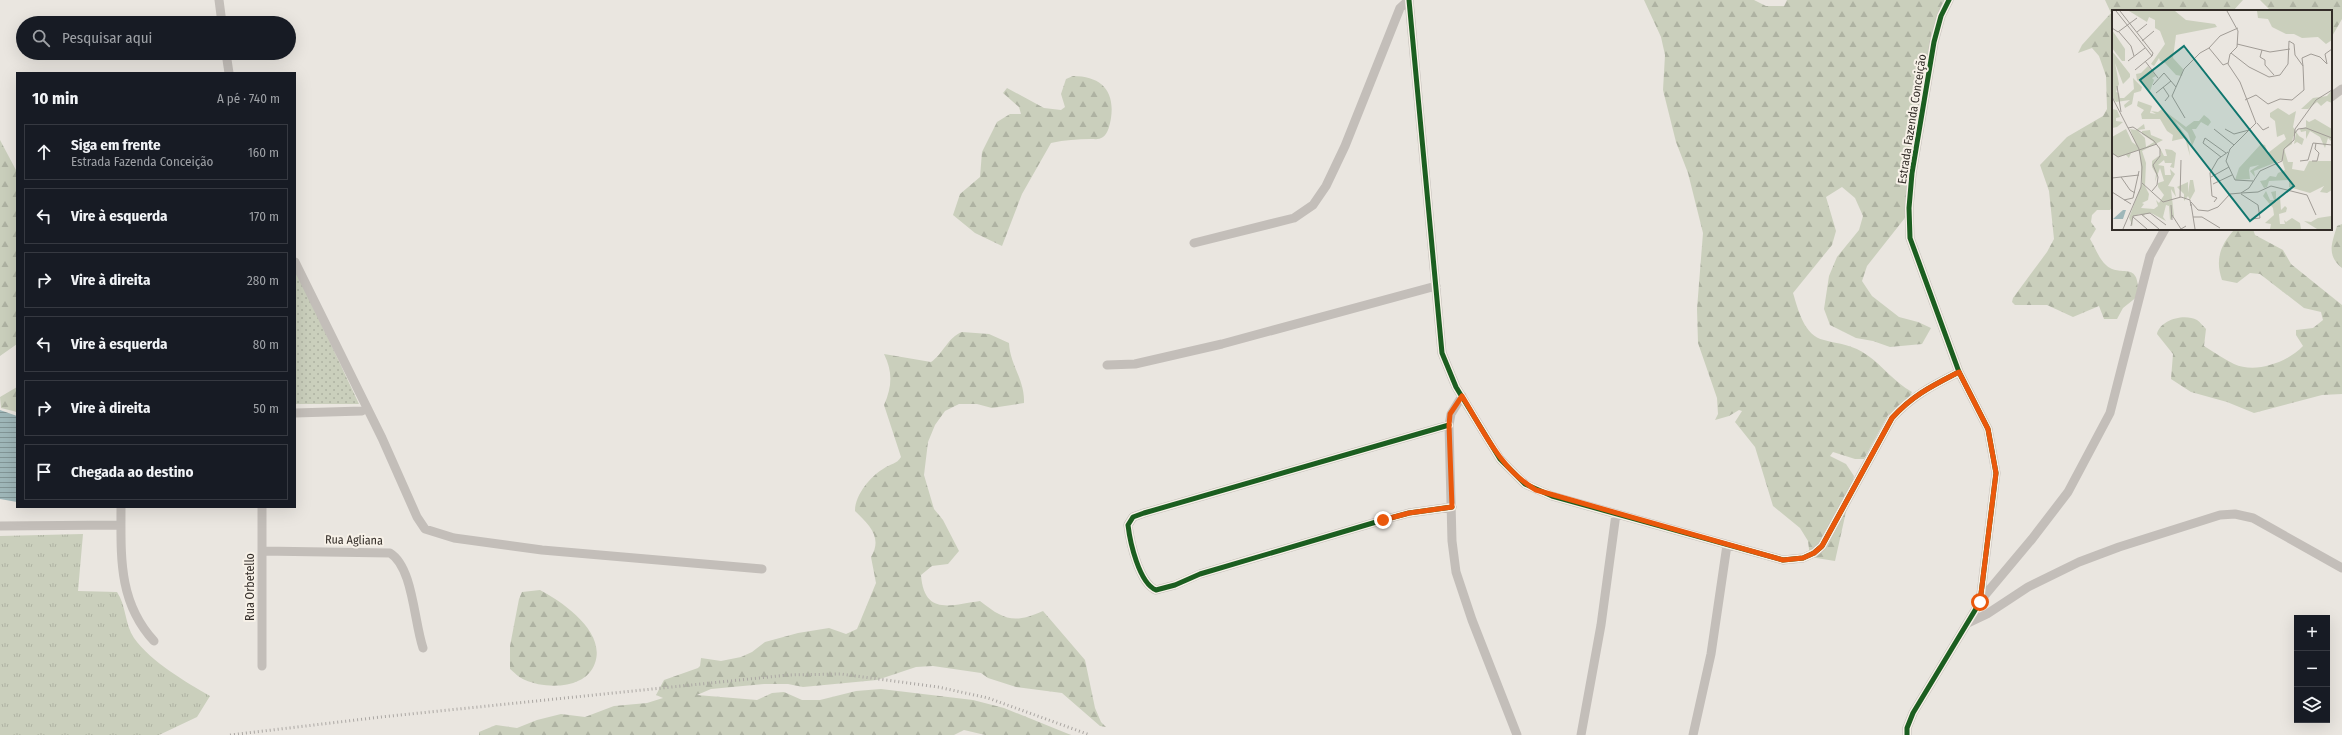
<!DOCTYPE html>
<html lang="pt">
<head>
<meta charset="utf-8">
<style>
	body { margin:0; font-family:"Fira Sans Condensed",sans-serif; background:#20242c; color:#f1f3f6 }
	.controls { position:absolute; right:12px; bottom:12px; display:grid; overflow:hidden; border-radius:0px; box-shadow:0 4px 16px #0002 }
	.controls button { width:36px; height:36px; display:grid; place-items:center; padding:0; border:0; border-bottom:1px solid #363941; background:#171b24; color:#f1f3f6; font:20px sans-serif }
	.stop { position:absolute; width:12px; height:12px; margin:-9px; border:3px solid #ea580c; border-radius:50%; background:#fff }
	.stop.end { background:#ea580c; border-color:#fff; box-shadow:0 1px 4px #0008 }
	.list { margin:0; padding:0; list-style:none }
	h2 { display:flex; justify-content:space-between; align-items:center; height:52px; margin:0; padding:0 16px; font-size:17px }
	h2 small { font-size:13px; font-weight:400; color:#9ea1a6 }
	.list li { display:grid; grid-template-columns:26px 1fr auto; gap:12px; align-items:center; box-sizing:border-box; height:56px; margin:0 8px 8px; padding:0 8px; border:1px solid #363941; border-radius:0px }
	.list b { display:block; font-size:15px; white-space:nowrap }
	.list p { margin:0; font-size:13px; white-space:nowrap; color:#9ea1a6 }
	.list em { font-size:13px; font-style:normal; color:#9ea1a6 }
	.icon { flex:none; width:22px; height:22px; fill:none; stroke:currentColor; stroke-width:2; stroke-linecap:round; stroke-linejoin:round }
	.map { position:relative; flex:none; width:2342px; height:735px; overflow:hidden }
	.search { position:absolute; background:#171b24; box-shadow:0 4px 16px #0002; left:16px; top:16px; width:280px; height:44px; display:flex; align-items:center; gap:10px; box-sizing:border-box; padding:0 14px; border-radius:22px; color:#9ea1a6; font-size:15px }
	.panel { position:absolute; background:#171b24; box-shadow:0 4px 16px #0002; left:16px; top:72px; width:280px; height:436px; border-radius:0px }
	.map>svg:first-child { display:block }
	.grass { fill:url(#grass-tufts) }
	.forest { fill:url(#forest-firs) }
	.park { fill:url(#park-dots) }
	.water { fill:url(#water-rules) }
	.lines { fill:none; stroke-linecap:round; stroke-linejoin:round }
	.street { stroke:#c3beb9; stroke-width:9 }
	.rail { stroke:#aba7a3; stroke-width:3; stroke-dasharray:1 3; stroke-linecap:butt }
	.cycleway-casing { stroke:#f7f1e8; stroke-width:8 }
	.cycleway { stroke:#1b5e20; stroke-width:5 }
	.route { stroke:#ea580c; stroke-width:5 }
	.labels { text-anchor:middle; dominant-baseline:central; stroke-width:4; stroke-linejoin:round; paint-order:stroke }
	.street-label { font-size:12px; fill:#332d28; stroke:#f7f1e8 }
	.inset-road { fill:none; stroke:#a19c96; stroke-width:1 }
	.view { fill:#0f766e; fill-opacity:0.15; stroke:#0f766e; stroke-width:2 }
	.inset-edge { fill:none; stroke:#332d28; stroke-width:2 }
</style>
</head>
<body>
<div class="map">
<svg width="2342" height="735" viewBox="0 0 2342 735">
	<defs>
		<pattern id="grass-tufts" width="24" height="20" patternUnits="userSpaceOnUse"><rect width="24" height="20" fill="#cacfbc"/><path d="M3 7l-1-3M5 7V3M7 7l1-3M15 17l-1-3M17 17v-4M19 17l1-3" fill="none" stroke="#aeb2a2"/></pattern>
		<pattern id="forest-firs" width="22" height="20" patternUnits="userSpaceOnUse"><rect width="22" height="20" fill="#cacfbc"/><path d="M5 1l3.5 6h-7zM16 11l3.5 6h-7z" fill="#aeb2a2"/></pattern>
		<pattern id="park-dots" width="8" height="8" patternUnits="userSpaceOnUse"><rect width="8" height="8" fill="#cacfbc"/><path d="M2 2h.1M6 6h.1" fill="none" stroke="#aeb2a2" stroke-width="1.8" stroke-linecap="round"/></pattern>
		<pattern id="water-rules" width="6" height="5" patternUnits="userSpaceOnUse"><rect width="6" height="5" fill="#9fb7b9"/><path d="M0 2.5h6" fill="none" stroke="#829596"/></pattern>
	</defs>
	<rect width="100%" height="100%" fill="#eae6e0"/>
	<path class="grass" d="M83 534 78 591 117 592C126 605 125 625 134 638 151 662 186 682 210 696L197 717 159 735H0V536Z"/>
	<path class="forest" d="M1644 0H1754L1766 6H1784L1787 0H1945L1931 35 1925 101 1908 214 1867 266 1862 281 1872 296 1899 317 1918 322 1931 328 1922 344 1890 347 1873 341 1856 338 1830 325 1824 309 1829 276 1837 257 1859 230 1863 216 1855 198 1842 187 1826 197 1836 231 1832 245 1793 293C1798 309 1804 336 1824 340 1839 344 1854 345 1867 355 1883 366 1894 382 1912 392L1901 415 1893 412 1888 415 1864 459H1855L1833 452 1830 456 1846 464 1854 476 1835 561 1810 557 1808 541 1800 528 1773 506 1755 447 1735 422 1742 411 1739 410 1729 416 1715 420 1718 414 1717 398 1698 343 1697 309 1703 233 1688 173 1676 142 1663 90 1665 55 1661 37Z
		M2105 0H2243L2233 11H2113V206L2110 210H2097L2092 215 2091 222 2096 229 2090 239C2095 247 2099 259 2106 265 2121 279 2140 258 2138 296L2123 308 2117 319H2104L2099 306 2073 317 2047 305H2015L2012 302 2013 298 2047 252 2054 239 2049 191 2040 165 2067 137 2103 116 2107 109 2106 76 2099 56 2092 48 2078 53 2082 45 2111 13Z
		M2260 0H2342V19L2331 38V11H2271Z
		M1073 76C1101 76 1115 91 1111 118 1110 124 1108 134 1103 137 1099 140 1095 139 1091 139 1077 139 1065 140 1051 143L1022 194 1002 246 975 233 953 215 960 194 980 177 982 152 997 122 1010 114H1021L1019 107 1003 93 1007 88 1044 108 1061 110 1065 107 1061 94 1066 79Z
		M0 140 17 172V344L0 356Z
		M2342 224V268C2326 255 2332 243 2337 226Z
		M2235 229H2253L2255 235 2283 250 2291 264 2342 305V394L2322 395 2254 413 2227 402 2191 392 2171 379 2173 354 2157 334C2160 320 2184 313 2197 320 2200 322 2203 326 2206 329L2204 346C2214 352 2224 359 2234 364 2256 374 2288 362 2303 346L2296 335V330L2313 328 2323 320 2321 312 2304 308 2260 274 2250 273 2237 283 2222 280C2215 260 2220 245 2235 229Z
		M962 332 989 334 1009 343C1010 365 1025 380 1024 403L992 408 977 404H959L945 411 935 425 928 442 924 475 934 509 943 520 959 551 948 564 932 566 921 575C924 616 951 605 980 601 1004 620 1014 624 1043 611L1085 660 1095 708 1101 722 1106 727 1100 726 1062 693 1016 687 988 678 981 673 933 666 916 667 877 680 803 687 788 684H764L711 689 697 695 757 700 772 693 784 692 802 700H820L856 691 881 689 973 700 1004 708 1071 735H985L964 730 954 735H479V732L496 725 517 728 537 720 561 714 585 717 614 706 647 703 663 698 656 695 664 680 698 668 700 666 701 658 721 661 741 657 752 652 765 642 798 633 829 628 846 634 857 629 876 583 871 557C883 537 869 525 855 511 855 495 870 477 883 469 890 464 897 464 901 457L884 405C892 387 893 372 884 354L931 362C943 354 948 337 962 332Z
		M17 387V412L1 408 0 397Z
		M540 590C563 602 606 632 595 663 586 690 545 689 525 680 519 678 514 672 510 669V646L519 599 522 592Z"/>
	<path class="park" d="M296 270 359 404H295Z"/>
	<path class="water" d="M0 410 17 416V502L0 499Z"/>
	<g class="lines">
		<path class="street" d="M219 0 222 23
			M1409 0 1442 353 1456 387 1500 459 1525 484 1552 496 1783 560 1803 558 1814 553 1822 546 1892 418C1913 395 1932 386 1959 372
			M226 53 229 73
			M2331 97 2342 89
			M1194 243 1294 218 1313 205 1326 186 1345 146 1400 8 1409 0
			M295 262 382 438 417 517 425 529 454 538 542 550 762 569
			M1107 365 1135 364 1222 344 1436 286
			M1462 396 1451 414 1449 425 1452 541 1456 572 1472 620 1517 735
			M295 413 362 411
			M1449 425 1144 513 1133 517 1128 525C1130 542 1139 583 1156 590L1175 585 1200 574 1383 520 1409 513 1452 507
			M121 507C121 556 118 602 154 641
			M0 526 121 525
			M262 551 390 553C413 567 414 622 423 648
			M1980 601 2032 539 2068 492 2110 413 2150 256 2165 229
			M1968 623 1987 614 2028 587 2079 562 2119 547 2220 515 2235 514 2253 518 2342 568
			M262 666V507
			M1581 735 1601 625 1616 514
			M1693 735 1711 654 1727 545
			M1907 735V728L1913 713 1980 602 1996 473 1988 429 1959 372 1910 238 1909 208 1912 173 1934 42 1941 16 1949 0"/>
		<path class="rail" d="M230 735 381 717 788 675 841 674 938 687 988 698 1090 735"/>
		<defs>
			<path id="cycleway" d="M1409 0 1442 353 1456 387 1500 459 1525 484 1552 496 1783 560 1803 558 1814 553 1822 546 1892 418C1913 395 1932 386 1959 372
				M1449 425 1144 513 1133 517 1128 525C1130 542 1139 583 1156 590L1175 585 1200 574 1383 520 1409 513 1452 507
				M1907 735V728L1913 713 1980 602 1996 473 1988 429 1959 372 1910 238 1909 208 1912 173 1934 42 1941 16 1949 0"/>
		</defs>
		<use href="#cycleway" class="cycleway-casing"/>
		<use href="#cycleway" class="cycleway"/>
	</g>
	<g class="lines">
		<path class="route" d="M1383 520 1409 513 1452 507 1449 425 1450 414 1462 396C1483 430 1500 469 1536 490L1783 560 1803 558 1814 553 1822 546 1892 418C1913 395 1932 386 1959 372L1988 429 1996 473 1980 602"/>
	</g>
	<g class="labels">
		<g class="street-label">
			<text transform="translate(1912 119) rotate(-81)">Estrada Fazenda Conceição</text>
			<text transform="translate(354 540) rotate(1)">Rua Agliana</text>
			<text transform="translate(250 587) rotate(-90)">Rua Orbetello</text>
		</g>
	</g>
	<g transform="translate(2112 10)">
		<rect width="220" height="220" fill="#eae6e0"/>
		<path d="M0 20 13 39V51H10L0 38ZM36 56 44 66 40 68 42 70 38 81 25 70 24 64 29 63Z" fill="#cacfbc"/>
		<path d="M17 1H63L74 10 103 14 105 17 64 25 61 48 71 59 70 66 64 65 53 53 48 51 47 48 42 56 39 54 53 34 48 21 43 18V10L37 7 35 12ZM145 1H220V30L214 34 206 27 190 28 182 24H174L160 17 156 9 146 8ZM0 41 18 64V67L11 74 3 53 7 74 4 82 7 83 8 88H12L22 79 21 68 30 77 29 81 22 83 20 94 13 98 12 95 18 90 4 92 0 88ZM220 80V93L215 91 209 96 205 92 196 99H189L201 88 215 86ZM26 91 40 96 38 103 44 104 39 101 46 102 50 99 74 117 82 111H87L92 105 97 109 99 112 96 116 89 112 84 119H80L84 127 80 136 76 123 63 111 76 129 78 146 73 128 60 131 61 125 55 121 48 109H30L29 104 32 100 25 96ZM166 98 177 105 184 101 181 117 187 126 192 129 190 135 185 132 182 134 184 123 181 127 180 134 172 139 176 152H181L180 159 192 161 197 151H220V180L215 183 208 182 212 176 198 183 177 177V170L157 171 155 177 152 178 148 171 154 170 158 166 164 167 166 163 173 160 170 150 142 161 143 167 138 161 147 155 138 157 137 160 138 169 123 170 127 158 149 134 153 135 156 143 174 129 172 124 165 127 163 111 158 107V103ZM0 99 5 100 8 107 4 108V111L11 112 5 117 0 118ZM203 109 220 119V132L216 128 213 138 208 127 198 121 194 129V121L189 122 188 119 194 117V110L197 112ZM32 114 33 119 26 120 27 122 33 128 34 137 42 132 30 124V121L38 120 39 125 51 130 30 141 34 153 33 176 37 184 36 190 30 193 32 194 29 198 42 199 46 196 44 190 47 193 52 185 46 177V173L52 171 48 158 43 172 44 164 40 157V151L48 145 44 151 49 145 47 136 52 146H55L53 139 60 140 64 143 62 158 58 157 60 153H53L52 150 46 155 52 156 53 165H59L58 159 63 164 56 176 62 177 64 187 59 179 62 206 58 210 57 196 54 195 51 207 54 211 39 203 33 204 32 206 28 204 20 207 21 216 17 208 30 173 28 142 26 140 19 143 17 148 14 145 5 147 0 143V127L14 119 20 132 24 135 18 119 24 120ZM78 170H81L83 181 78 190 76 186 72 191V184L65 177 76 172V183ZM154 181 158 190H162L159 182 164 181V192L168 187 169 200 173 196 175 198 174 202 167 204 168 214H173L172 210 174 212 180 208 188 213 189 219H158L159 214 153 213 162 205 161 198 151 186ZM219 206 220 219H205L192 211 199 212 206 208Z" fill="#cacfbc"/>
		<path d="M11 200H14L11 209H1Z" fill="#9fb7b9"/>
		<path class="inset-road" d="M4 1 40 46M8 1 41 43 40 46M115 1 126 21 125 37 118 44 116 54 128 72 144 113 118 139 114 151 123 170 141 171M0 18 6 22 25 8M7 22 19 36 22 46M25 22 35 14M30 31 42 21M125 34 158 42 178 39M97 38 111 55 116 53M150 40 148 47 153 50V55L162 65M119 43 137 57 157 67 168 65 176 54 177 31 182 34 183 45 191 56 190 48 199 44 208 47 215 54 213 44 220 39M16 51 33 38M33 51 46 68M23 60 40 46M41 75 52 63 64 77M5 76 9 102M51 77 57 86 53 91M44 83 59 71M0 87 27 139 30 157 29 177 11 219M133 90 144 85 156 94 168 89 180 90 192 80 191 56M73 108 60 86 72 59 88 43 97 38 108 26 126 18M145 113 151 120 157 117M16 118 21 117 42 131 48 139V146L41 155 46 167 45 175 40 181M102 119 122 135M113 119 122 124 137 120M183 123 186 119 194 118 220 128M0 143 6 147 45 134M109 147 91 133 93 128 114 143M188 151 196 150 201 133 220 135M200 151H205L207 143 203 139 204 133M9 167 18 180 23 183M99 167 117 157M0 168 27 165M30 173 51 192 69 187 78 190 79 196M101 174 120 165M0 182 19 194M129 183 146 182 159 176 195 185 204 205M129 184 146 195 148 208 140 209M68 187 69 150M12 190 21 188 27 161M79 192 86 200 96 201 106 197 118 184 129 183 137 178 148 161 170 151 172 139 182 130 183 119 204 90 220 80M102 192 105 188 100 186 98 163 106 149 116 142M79 194 83 219M59 195 60 210M29 204 47 219M60 205 69 219 74 216M21 207 35 219M81 207H90L108 218M19 216 21 206 38 203 54 215"/>
		<path class="view" d="M72 36 182 176 138 211 28 70Z"/>
		<rect width="220" height="220" class="inset-edge"/>
	</g>
</svg>
<div class="controls">
<button>+</button>
<button>−</button>
<button><svg class="icon" aria-label="layers" viewBox="0 0 24 24"><path d="M12 4l9 5-9 5-9-5zM3 14l9 5 9-5"/></svg></button>
</div>
<div class="stop" style="left:1980px;top:602px"></div>
<div class="stop end" style="left:1383px;top:520px"></div>
<div class="search"><svg class="icon" aria-label="search" viewBox="0 0 24 24"><circle cx="10" cy="10" r="6"/><path d="M15 15l6 6"/></svg>Pesquisar aqui</div>
<section class="panel">
<h2>10 min<small>A pé · 740 m</small></h2>
<ul class="list">
<li><svg class="icon" aria-label="ahead" viewBox="0 0 24 24"><path d="M12 20V5M6 11l6-6 6 6"/></svg><div><b>Siga em frente</b><p>Estrada Fazenda Conceição</p></div><em>160 m</em></li>
<li><svg class="icon" aria-label="left" viewBox="0 0 24 24"><path d="M17 20v-9H6M10 6l-5 5 5 5"/></svg><div><b>Vire à esquerda</b></div><em>170 m</em></li>
<li><svg class="icon" aria-label="right" viewBox="0 0 24 24"><path d="M7 20v-9h11M14 6l5 5-5 5"/></svg><div><b>Vire à direita</b></div><em>280 m</em></li>
<li><svg class="icon" aria-label="left" viewBox="0 0 24 24"><path d="M17 20v-9H6M10 6l-5 5 5 5"/></svg><div><b>Vire à esquerda</b></div><em>80 m</em></li>
<li><svg class="icon" aria-label="right" viewBox="0 0 24 24"><path d="M7 20v-9h11M14 6l5 5-5 5"/></svg><div><b>Vire à direita</b></div><em>50 m</em></li>
<li><svg class="icon" aria-label="arrive" viewBox="0 0 24 24"><path d="M6 21V4h12l-3 4 3 4H6"/></svg><div><b>Chegada ao destino</b></div></li>
</ul>
</section>
</div>
</body>
</html>
